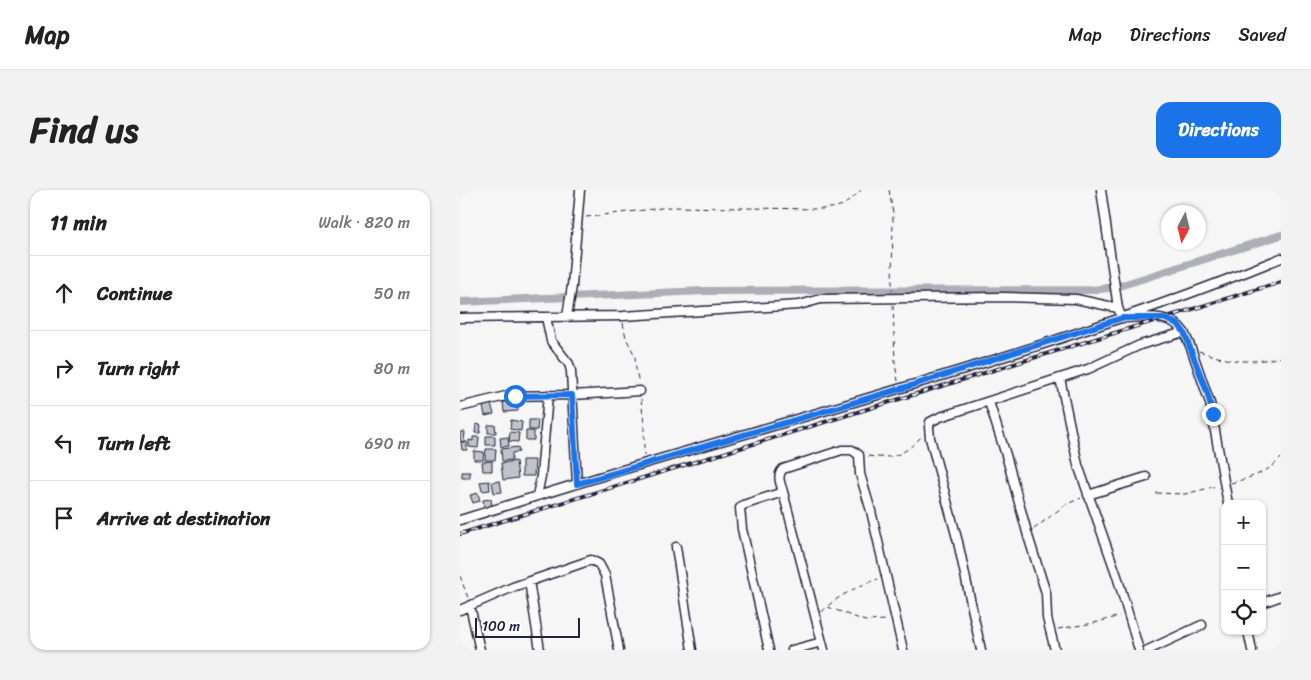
<!DOCTYPE html>
<html lang="en">
<head>
<meta charset="utf-8">
<style>
	body { margin:0; font-family:Sriracha,sans-serif; background:#f2f2f2; color:#222 }
	.controls { position:absolute; right:15px; bottom:15px; display:grid; overflow:hidden; border-radius:10px; box-shadow:0 1px 4px #0004 }
	.controls button { width:45px; height:45px; display:grid; place-items:center; padding:0; border:0; border-bottom:1px solid #e0e0e0; background:#fff; color:#222; font:25px sans-serif }
	.compass { position:absolute; left:701px; top:15px; width:45px; height:45px; border-radius:50%; background:#fff; box-shadow:0 1px 4px #0004; rotate:187deg }
	.scale { position:absolute; left:15px; bottom:12px; width:105px; box-sizing:border-box; padding-left:5px; border:2px solid #22223b; border-top:0; font-size:14px; line-height:18px; white-space:nowrap; color:#22223b; -webkit-text-stroke:4px #fff; paint-order:stroke }
	.stop { position:absolute; width:15px; height:15px; margin:-11px; border:4px solid #1a73e8; border-radius:50%; background:#fff }
	.stop.end { background:#1a73e8; border-color:#fff; box-shadow:0 1px 5px #0008 }
	.list { margin:0; padding:0; list-style:none }
	h2 { display:flex; justify-content:space-between; align-items:center; height:65px; margin:0; padding:0 20px; font-size:21px }
	h2 small { font-size:16px; font-weight:400; color:#767676 }
	.list li { display:grid; grid-template-columns:32px 1fr auto; gap:15px; align-items:center; box-sizing:border-box; height:75px; padding:0 20px; border-top:1px solid #e0e0e0 }
	.list b { display:block; font-size:19px; white-space:nowrap }
	.list em { font-size:16px; font-style:normal; color:#767676 }
	.icon { flex:none; width:28px; height:28px; fill:none; stroke:currentColor; stroke-width:2; stroke-linecap:round; stroke-linejoin:round }
	.map { position:relative; flex:none; width:821px; height:460px; overflow:hidden; border-radius:15px }
	header { display:flex; align-items:center; gap:30px; box-sizing:border-box; height:70px; padding:0 25px; background:#fff; border-bottom:1px solid #e0e0e0 }
	header strong { font-size:24px }
	nav { display:flex; gap:28px; margin-inline-start:auto; font-size:18px }
	.intro { display:flex; align-items:center; justify-content:space-between; box-sizing:border-box; height:120px; padding:0 30px }
	h1 { margin:0; font-size:35px }
	.button { padding:12px 22px; border-radius:15px; background:#1a73e8; color:#fff; font-size:18px; font-weight:700 }
	main { display:flex; gap:30px; padding:0 30px }
	aside { flex:1; background:#fff; border-radius:15px; box-shadow:0 1px 4px #0004 }
	.map>svg:first-child { display:block }
	.lines { fill:none; stroke-linecap:round; stroke-linejoin:round }
	.canal { stroke:#aeaeb7; stroke-width:8 }
	.building { fill:#c2c2c9; stroke:#22223b }
	.minor-casing { stroke:#22223b; stroke-width:11 }
	.path { stroke:#22223b; stroke-width:1; stroke-dasharray:5 4; stroke-linecap:butt }
	.minor { stroke:#fff; stroke-width:8 }
	.rail-casing { stroke:#22223b; stroke-width:4 }
	.rail { stroke:#fff; stroke-width:2; stroke-dasharray:5.5; stroke-linecap:butt }
	.route { stroke:#1a73e8; stroke-width:6 }
</style>
</head>
<body>
<header>
<strong>Map</strong>
<nav><a>Map</a><a>Directions</a><a>Saved</a></nav>
</header>
<div class="intro"><h1>Find us</h1><a class="button">Directions</a></div>
<main>
<aside>
<h2>11 min<small>Walk · 820 m</small></h2>
<ul class="list">
<li><svg class="icon" aria-label="ahead" viewBox="0 0 24 24"><path d="M12 20V5M6 11l6-6 6 6"/></svg><div><b>Continue</b></div><em>50 m</em></li>
<li><svg class="icon" aria-label="right" viewBox="0 0 24 24"><path d="M7 20v-9h11M14 6l5 5-5 5"/></svg><div><b>Turn right</b></div><em>80 m</em></li>
<li><svg class="icon" aria-label="left" viewBox="0 0 24 24"><path d="M17 20v-9H6M10 6l-5 5 5 5"/></svg><div><b>Turn left</b></div><em>690 m</em></li>
<li><svg class="icon" aria-label="arrive" viewBox="0 0 24 24"><path d="M6 21V4h12l-3 4 3 4H6"/></svg><div><b>Arrive at destination</b></div></li>
</ul>
</aside>
<div class="map">
<svg width="821" height="460" viewBox="0 0 821 460">
	<rect width="100%" height="100%" fill="#f6f6f7"/>
	<filter id="ink" filterUnits="userSpaceOnUse"><feTurbulence type="fractalNoise" baseFrequency=".02" numOctaves="2"/><feDisplacementMap in="SourceGraphic" scale="10" xChannelSelector="R" yChannelSelector="G"/><feConvolveMatrix kernelMatrix="1 2 1 2 8 2 1 2 1" color-interpolation-filters="sRGB"/></filter>
	<g filter="url(#ink)">
		<g class="lines">
			<path class="canal" d="M0 112 244 101 632 100 656 97 821 45"/>
		</g>
		<path class="building" d="M57 211 58 221 44 222 43 212Z
			M31 214 34 224 25 226 23 216Z
			M51 230 62 232 61 241 50 239Z
			M69 230H78L77 240H69Z
			M16 234 21 235 20 243H15Z
			M28 235H35L36 243H28Z
			M66 241H74V250H66Z
			M0 242H5L4 252 0 251Z
			M50 242 59 243 58 252 49 251Z
			M26 246H35V255H26Z
			M13 247H19L18 258 9 257V250L13 251Z
			M48 247 49 256 41 257 40 248Z
			M1 252H7V260H2Z
			M58 257 59 262 52 263V270L42 271 41 259Z
			M26 259H36L35 270H25Z
			M14 261 24 262 23 270H14Z
			M62 270H75L74 286H62Z
			M32 271V281H23L22 272Z
			M56 271 58 288 43 290 41 273Z
			M2 282H10V288H2Z
			M29 291 30 300 22 301 20 292Z
			M40 291 42 302 34 303 32 292Z
			M18 303 20 311 13 313 10 305Z
			M31 309 32 317 24 318 23 310Z"/>
		<g class="lines">
			<defs>
				<path id="minor" d="M641 0 658 118
					M107 126 112 96 120 0
					M86 127 91 151 109 174 111 181 117 294
					M0 128 163 126 339 115 361 109 543 107 616 109 658 118 662 128C683 128 711 122 724 142L731 158 750 213 768 314
					M600 188 618 275 657 386 679 460
					M529 212 546 265 568 346 586 403 587 428 595 460
					M0 217 46 206 112 205 180 201
					M323 302 364 460
					M628 305 686 287
					M77 306 81 286 88 205
					M0 330C62 311 124 291 186 273 400 210 615 152 821 68
					M216 357 232 460
					M69 391 80 460
					M802 413 821 406
					M10 416 20 460
					M0 420 53 397 131 370 139 374 145 385 159 460
					M788 441 792 460
					M309 460 282 339 280 318 283 315 323 302C321 294 316 286 323 279L382 260H392L399 265 400 284 411 321 443 460
					M332 460 362 452
					M521 460 498 352 470 248 469 237 470 232 480 227 628 179 680 155 724 142
					M688 460 742 435"/>
			</defs>
			<use href="#minor" class="minor-casing"/>
			<path class="path" d="M429 0 433 23 432 101
				M126 27 210 17 362 19C383 17 386 15 401 0
				M433 115 435 174 438 191
				M163 133 166 148 175 166 176 180 179 193
				M739 161C769 172 789 174 821 167
				M181 209 184 234V265
				M408 266C435 270 445 264 463 245
				M771 293C789 288 808 283 821 268
				M696 303 725 304 757 296
				M574 339 605 315 621 308
				M0 386 8 408
				M368 417 405 431 428 430
				M362 422C373 408 402 394 418 389
				M598 439 634 433 660 426"/>
			<use href="#minor" class="minor"/>
			<defs>
				<path id="rail" d="M0 344 821 92"/>
			</defs>
			<use href="#rail" class="rail-casing"/>
			<use href="#rail" class="rail"/>
		</g>
	</g>
	<g class="lines" filter="url(#ink)">
		<path class="route" d="M55 206 112 205 117 294 450 196 662 128H703L718 134 724 142 747 202 753 224"/>
	</g>
</svg>
<div class="controls">
<button>+</button>
<button>−</button>
<button><svg class="icon" aria-label="locate" viewBox="0 0 24 24"><circle cx="12" cy="12" r="6"/><path d="M12 2v4M12 18v4M2 12h4M18 12h4"/></svg></button>
</div>
<svg class="compass" viewBox="-18 -18 36 36"><path d="M0-13l5 13h-10z" fill="#e53935"/><path d="M0 13l5-13h-10z" fill="#767676"/></svg>
<div class="scale">100 m</div>
<div class="stop" style="left:55px;top:206px"></div>
<div class="stop end" style="left:753px;top:224px"></div>
</div>
</main>
</body>
</html>
